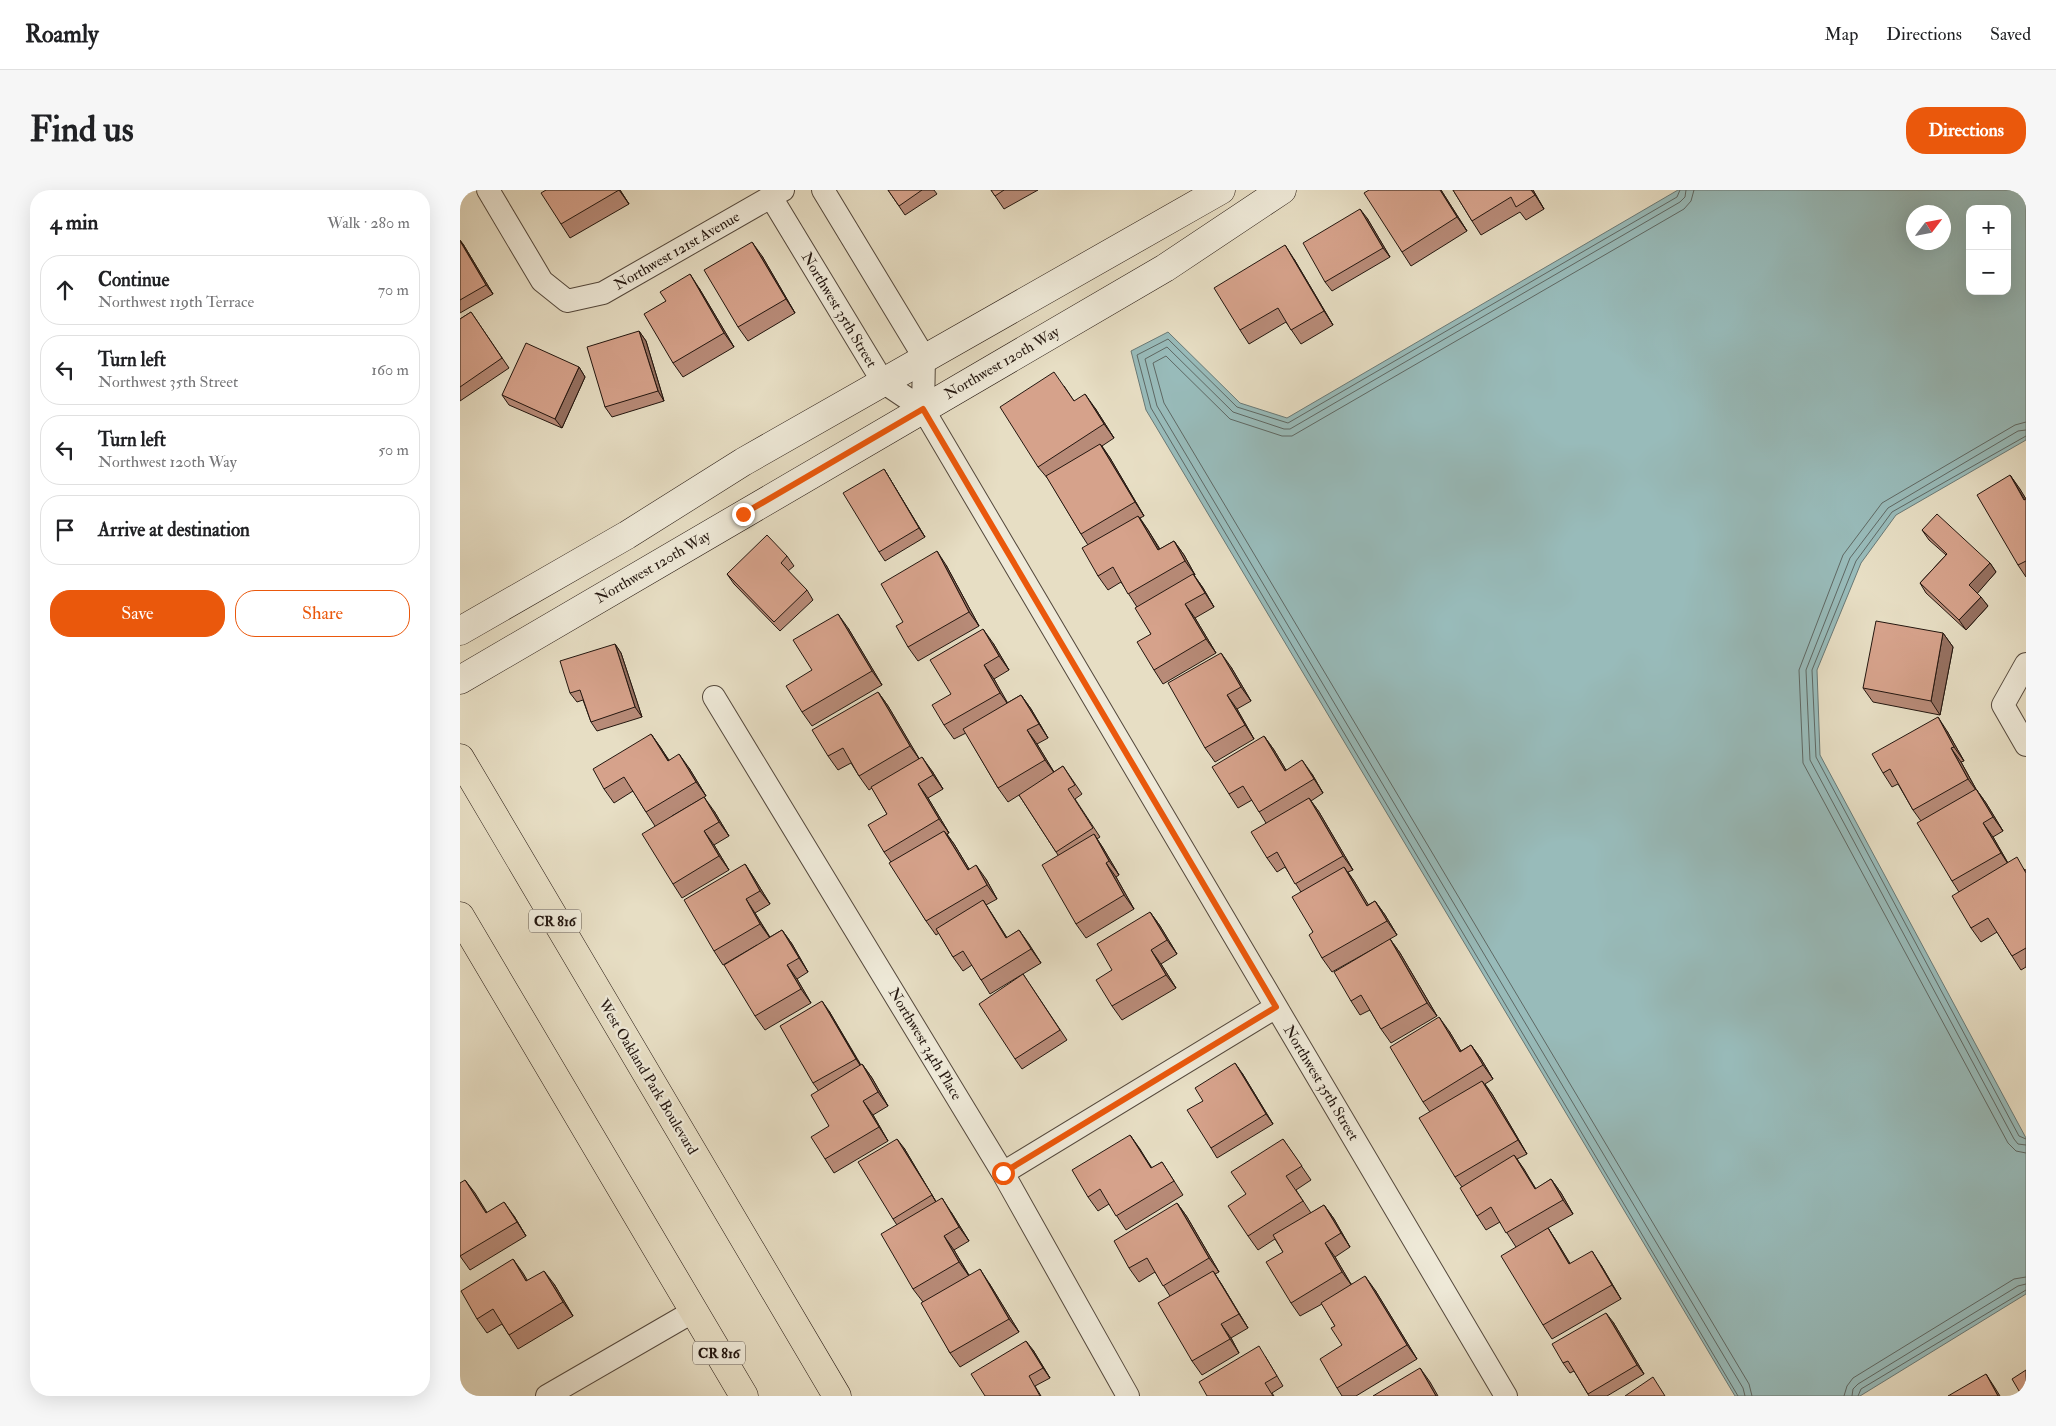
<!DOCTYPE html>
<html lang="en">
<head>
<meta charset="utf-8">
<style>
	body { margin:0; font-family:"IM FELL Double Pica",serif; background:#f6f6f6; color:#202124 }
	.controls { position:absolute; right:15px; top:15px; display:grid; overflow:hidden; border-radius:10px; box-shadow:0 5px 20px #0002 }
	.controls button { width:45px; height:45px; display:grid; place-items:center; padding:0; border:0; border-bottom:1px solid #e0e0e0; background:#fff; color:#202124; font:25px sans-serif }
	.compass { position:absolute; left:1446px; top:15px; width:45px; height:45px; border-radius:50%; background:#fff; box-shadow:0 5px 20px #0002; rotate:58deg }
	.stop { position:absolute; width:15px; height:15px; margin:-11px; border:4px solid #ea580c; border-radius:50%; background:#fff }
	.stop.end { background:#ea580c; border-color:#fff; box-shadow:0 1px 5px #0008 }
	.list { margin:0; padding:0; list-style:none }
	h2 { display:flex; justify-content:space-between; align-items:center; height:65px; margin:0; padding:0 20px; font-size:21px }
	h2 small { font-size:16px; font-weight:400; color:#757577 }
	.list li { display:grid; grid-template-columns:32px 1fr auto; gap:15px; align-items:center; box-sizing:border-box; height:70px; margin:0 10px 10px; padding:0 10px; border:1px solid #e0e0e0; border-radius:20px }
	.list b { display:block; font-size:19px; white-space:nowrap }
	.list p { margin:0; font-size:16px; white-space:nowrap; color:#757577 }
	.list em { font-size:16px; font-style:normal; color:#757577 }
	.actions { display:flex; gap:10px; padding:15px 20px }
	.actions a { flex:1; padding:11px 0; border:1px solid #ea580c; border-radius:20px; text-align:center; font-size:18px; color:#ea580c }
	.actions .main { background:#ea580c; color:#fff }
	.icon { flex:none; width:28px; height:28px; fill:none; stroke:currentColor; stroke-width:2; stroke-linecap:round; stroke-linejoin:round }
	.map { position:relative; flex:none; width:1566px; height:1206px; overflow:hidden; border-radius:20px }
	header { display:flex; align-items:center; gap:30px; box-sizing:border-box; height:70px; padding:0 25px; background:#fff; border-bottom:1px solid #e0e0e0 }
	header strong { font-size:24px }
	nav { display:flex; gap:28px; margin-inline-start:auto; font-size:18px }
	.intro { display:flex; align-items:center; justify-content:space-between; box-sizing:border-box; height:120px; padding:0 30px }
	h1 { margin:0; font-size:35px }
	.button { padding:12px 22px; border-radius:20px; background:#ea580c; color:#fff; font-size:18px; font-weight:700 }
	main { display:flex; gap:30px; padding:0 30px }
	aside { flex:1; background:#fff; border-radius:20px; box-shadow:0 5px 20px #0002 }
	.map>svg:first-child { display:block }
	.water { fill:#98bbba; stroke:#697976; fill-rule:evenodd }
	.lines { fill:none; stroke-linecap:round; stroke-linejoin:round }
	.shore { stroke:#5e6864; stroke-width:1 }
	.street-casing { stroke:#54483c; stroke-width:24 }
	.secondary-casing { stroke:#23160f; stroke-width:29 }
	.primary-casing { stroke:#23160f; stroke-width:29 }
	.street { stroke:#efead9; stroke-width:22 }
	.secondary { stroke:#efead9; stroke-width:28 }
	.primary { stroke:#e7dec4; stroke-width:28 }
	.wall { fill:#b88b78; stroke:#23160f }
	.shaded-wall { fill:#967161; stroke:#23160f }
	.building { fill:#d6a28b; stroke:#23160f }
	.route { stroke:#ea580c; stroke-width:6 }
	.labels { text-anchor:middle; dominant-baseline:central; stroke-width:4.5; stroke-linejoin:round; paint-order:stroke }
	.shield { fill:#efead9; stroke:#60564c; stroke-width:1 }
	.shield-label { font-size:14px; font-weight:bold; fill:#23160f }
	.street-label { font-size:15px; fill:#23160f; stroke:#efead9 }
</style>
</head>
<body>
<header>
<strong>Roamly</strong>
<nav><a>Map</a><a>Directions</a><a>Saved</a></nav>
</header>
<div class="intro"><h1>Find us</h1><a class="button">Directions</a></div>
<main>
<aside>
<h2>4 min<small>Walk · 280 m</small></h2>
<ul class="list">
<li><svg class="icon" aria-label="ahead" viewBox="0 0 24 24"><path d="M12 20V5M6 11l6-6 6 6"/></svg><div><b>Continue</b><p>Northwest 119th Terrace</p></div><em>70 m</em></li>
<li><svg class="icon" aria-label="left" viewBox="0 0 24 24"><path d="M17 20v-9H6M10 6l-5 5 5 5"/></svg><div><b>Turn left</b><p>Northwest 35th Street</p></div><em>160 m</em></li>
<li><svg class="icon" aria-label="left" viewBox="0 0 24 24"><path d="M17 20v-9H6M10 6l-5 5 5 5"/></svg><div><b>Turn left</b><p>Northwest 120th Way</p></div><em>50 m</em></li>
<li><svg class="icon" aria-label="arrive" viewBox="0 0 24 24"><path d="M6 21V4h12l-3 4 3 4H6"/></svg><div><b>Arrive at destination</b></div></li>
</ul>
<div class="actions"><a class="main">Save</a><a>Share</a></div>
</aside>
<div class="map">
<svg width="1566" height="1206" viewBox="0 0 1566 1206">
	<rect width="100%" height="100%" fill="#e7dec4"/>
	<filter id="stains"><feTurbulence type="fractalNoise" baseFrequency=".004" numOctaves="4"/><feColorMatrix values="0 0 0 0 .2 0 0 0 0 .09 0 0 0 0 .02 0 0 0 .5 -.17"/></filter>
	<radialGradient id="worn" r=".72"><stop offset=".6" stop-color="#630" stop-opacity="0"/><stop offset="1" stop-color="#630" stop-opacity=".3"/></radialGradient>
	<path class="water" d="M1218 0H1566V250L1436 325 1401 373 1357 480 1360 565 1566 948V1104L1400 1206H1275L686 220 671 161 708 142 780 213 827 228ZM1510 19H1547V101H1510ZM1454 22H1484V52H1454Z"/>
	<g class="lines">
		<path class="shore" d="M1220 0 1217 7 828 233 777 217 708 149 677 165 691 218 1278 1206
			M1226 0 1225 7 1220 12 830 239H824L773 222 707 157 685 169 697 216 1283 1198 1285 1206
			M1234 0 1231 11 1224 19 832 246H822L770 229 706 166 693 173 704 213 1289 1194 1292 1206
			M1566 232 1555 235 1422 313 1383 365 1339 480 1343 573 1548 953 1556 961 1566 963
			M1566 240 1558 241 1428 318 1390 368 1346 480 1350 570 1554 949 1558 954 1566 955
			M1566 246 1432 322 1396 371 1352 480 1356 567 1559 946 1566 949
			M1384 1206 1387 1196 1393 1188 1554 1089 1566 1087
			M1392 1206 1393 1199 1398 1194 1558 1096 1566 1094
			M1398 1206 1401 1199 1566 1100"/>
		<defs>
			<path id="street" d="M28 0 82 91 107 111 143 103 323 0
				M363 0 464 167 463 219
				M311 7 423 192 463 219 1046 1206
				M1566 474 1543 515 1566 555
				M254 507 543 983 668 1206
				M543 983 816 817
				M87 1206 234 1121"/>
			<path id="secondary" d="M0 441 167 345 283 272 761 0
				M0 490 705 78 822 0"/>
			<path id="primary" d="M0 568 377 1206
				M0 726 284 1206"/>
		</defs>
		<use href="#street" class="street-casing"/>
		<use href="#secondary" class="secondary-casing"/>
		<use href="#primary" class="primary-casing"/>
		<use href="#street" class="street"/>
		<use href="#secondary" class="secondary"/>
		<use href="#primary" class="primary"/>
	</g>
	<path class="wall" d="M86 0H160L169 14 110 48 101 34Z
		M428 0H474L477 4 445 25Z
		M531 0H578L544 19Z
		M909 0H981L1007 41 951 76 942 62Z
		M993 0H1073L1084 19 1066 30 1060 22 1021 45 1012 31Z
		M907 28 930 67 872 101 865 92Z
		M0 51 3 54 33 104 0 123Z
		M302 66 335 123 288 151 278 137Z
		M834 69 873 135 841 154 826 132 789 154 780 140Z
		M239 98 274 157 223 187 213 173 206 111Z
		M11 122 49 178 0 211V129Z
		M179 141 186 151 204 211 152 227 145 217Z
		M119 177 125 187 102 238 49 215 42 205Z
		M604 196 614 211 635 218 654 248 642 256 650 268 684 326 680 328 688 340 700 359 714 351 724 365 735 385H734L743 398 754 417 735 428 756 463 703 494 694 480 691 444 677 417 661 392 648 400 638 386 628 355 621 344 589 290 578 277Z
		M424 279 430 289 465 347 425 371 419 362Z
		M1550 285 1566 309V387L1558 375Z
		M1462 340 1530 373 1536 382 1517 403 1528 416 1506 440 1466 403 1460 393 1486 365 1469 350Z
		M327 366 334 376 328 381 347 400 353 410 320 441 274 394 267 384Z
		M486 375 519 436 458 471 448 457 443 432Z
		M388 438 422 495 352 536 342 522 352 480Z
		M1483 443 1493 457 1480 525 1413 512 1403 498Z
		M533 453 549 480 534 489 547 513 561 505 571 519 588 548 577 554 594 582 603 576 622 604 615 609 640 647 637 649 643 658 659 685 656 687 674 719 626 748 616 734 598 665 559 605 548 612 538 598 506 543 494 549 484 535 491 504Z
		M155 454 161 463 182 527 137 541 131 532 123 510 117 512 110 503Z
		M771 477 791 511 777 519 794 549 755 572 745 558Z
		M418 502 428 516 459 569 472 581 483 599 468 608 489 643 487 644 494 654 509 679 526 689 537 709 526 715 547 748 559 740 581 773 530 804 512 775 503 781 493 767 479 743 476 745 466 731 431 672 424 662 427 624 412 598 409 600 399 586 391 573 378 580 368 566Z
		M1487 541 1504 571 1501 572 1516 599 1526 613 1543 641 1533 647 1548 673 1566 680V777L1561 780 1552 766 1537 742 1521 752 1511 738 1499 702 1492 691 1461 631 1453 620 1438 594 1432 597 1423 583Z
		M191 544 209 570 229 578 246 606 212 626 254 621 269 646 254 655 269 680 222 708 213 694 195 636 186 622 173 601 154 613 144 599Z
		M804 546 814 560 826 580 852 584 863 603 851 611 859 622 893 680 888 682 894 691 908 715 915 711 925 725 937 745 930 749 940 763 977 826 931 853 921 839 910 820 900 825 891 811 922 754 872 782 862 768 853 742 841 702 825 677 817 682 807 668 806 633 792 610 778 618 769 604Z
		M285 674 294 688 310 714 295 723 310 747 322 740 332 754 348 782 337 789 351 813 305 840 295 826 297 755 263 775 254 761Z
		M690 722 700 736 717 764 701 774 716 798 662 830 652 816Z
		M563 784 607 850 562 879 555 869Z
		M369 821 401 875 402 874 412 888 428 916 413 925 428 951 374 983 365 969 369 936 358 900 353 893Z
		M989 841 1001 861 1011 855 1021 869 1033 889 1025 894 1032 904 1067 964 1057 969 1076 999 1091 989 1101 1003 1113 1024 1088 1038 1097 1052 1110 1074 1141 1075 1161 1109 1092 1149 1083 1135 1056 1057 1040 1032 1026 1040 1017 1026 1002 997 995 987 970 922 963 912Z
		M782 883 813 934 757 968 751 958 743 911Z
		M670 945 692 978 702 972 723 1005 666 1040 649 1014 638 1021 628 1007Z
		M823 949 851 990 836 1000 851 1023 864 1015 874 1029 890 1057 875 1067 891 1094 915 1100 957 1169 896 1206H882L877 1198 882 1155 875 1136 862 1114 840 1126 831 1113 823 1062 815 1049 798 1060 788 1046 786 1004Z
		M444 958 476 1012 491 1022 509 1051 494 1060 509 1085 529 1093 559 1142 500 1177 490 1163 463 1112 453 1099 437 1035 433 1029Z
		M5 990 27 1023 54 1026 66 1046 10 1080 0 1066Z
		M717 1013 727 1027 759 1082 755 1084 762 1095 788 1138 771 1148 779 1163 742 1185 732 1171 710 1106 695 1082 679 1092 669 1078Z
		M53 1069 67 1091 94 1094 113 1126 58 1159 42 1134 27 1143 17 1129Z
		M1153 1132 1184 1184 1147 1206H1129L1114 1181 1110 1183 1103 1173Z
		M573 1160 590 1188 575 1196 581 1206H525Z
		M805 1166 823 1196 812 1203 814 1206H747Z"/>
	<path class="shaded-wall" d="M159 0H160L169 14Z
		M980 0H981L1007 41 997 27Z
		M1071 0H1073L1084 19 1075 5Z
		M900 19 907 28 930 67 923 58Z
		M0 50 3 54 33 104 26 95Z
		M292 52 302 66 335 123 326 109Z
		M825 55 834 69 873 135 864 121Z
		M230 84 239 98 274 157 264 143Z
		M179 141 186 151 204 211 198 201Z
		M119 177 125 187 102 238 95 229Z
		M625 204 635 218 654 248 644 234Z
		M640 254 650 268 684 326 675 312Z
		M424 279 430 289 465 347 459 338Z
		M1550 285 1560 299 1566 309V312Z
		M678 326 688 340 708 374 698 360Z
		M714 351 724 365 735 385 725 371Z
		M477 361 486 375 519 436 509 422Z
		M1530 373 1536 382 1516 405 1509 395Z
		M733 384 743 398 754 417 745 403Z
		M1521 407 1528 416 1506 440 1499 430Z
		M725 414 735 428 756 463 746 449Z
		M378 424 388 438 422 495 412 481Z
		M523 439 533 453 549 480 539 466Z
		M1483 443 1493 457 1480 525 1471 511Z
		M155 454 161 463 182 527 175 517Z
		M761 463 771 477 791 511 781 497Z
		M524 475 534 489 550 517 540 503Z
		M418 502 428 516 460 570 450 556Z
		M561 505 571 519 588 548 579 534Z
		M767 505 777 519 794 549 785 535Z
		M1478 527 1487 541 1504 571 1494 557Z
		M567 540 577 554 595 584 585 570Z
		M191 544 201 558 217 585 208 571Z
		M804 546 814 560 835 595 825 581Z
		M1491 558 1501 572 1518 603 1508 589Z
		M219 564 229 578 246 606 236 592Z
		M462 567 472 581 483 599 473 585Z
		M842 570 852 584 863 603 854 589Z
		M458 594 468 608 489 643 479 629Z
		M1516 599 1526 613 1543 641 1533 627Z
		M244 607 254 621 269 646 259 632Z
		M849 608 859 622 893 680 883 666Z
		M1523 633 1533 647 1550 677 1541 663Z
		M244 641 254 655 269 680 259 666Z
		M484 641 494 654 518 694 508 680Z
		M634 644 643 658 659 685 649 671Z
		M646 673 656 687 674 719 664 705Z
		M285 674 294 688 310 714 300 701Z
		M516 675 526 689 537 709 527 695Z
		M884 677 894 691 917 729 907 716Z
		M286 709 295 723 310 748 300 734Z
		M523 710 532 724 556 762 546 748Z
		M915 711 925 725 937 745 927 731Z
		M690 722 700 736 717 764 707 750Z
		M322 740 332 754 348 782 339 768Z
		M559 740 569 754 581 773 571 759Z
		M930 749 940 763 977 826 967 813Z
		M691 760 701 774 716 798 706 785Z
		M327 775 337 789 351 813 341 799Z
		M362 811 369 821 402 878 396 869Z
		M979 827 989 841 1010 876 1000 862Z
		M1011 855 1021 869 1033 889 1023 875Z
		M775 873 782 883 813 934 806 924Z
		M402 874 412 888 428 916 418 902Z
		M1022 891 1032 904 1067 964 1058 950Z
		M403 911 413 925 428 951 419 937Z
		M670 945 680 959 700 992 691 978Z
		M437 949 444 958 478 1015 472 1005Z
		M1054 965 1064 979 1084 1013 1075 999Z
		M1091 989 1101 1003 1113 1024 1103 1010Z
		M5 990 15 1003 36 1037 26 1023Z
		M482 1008 491 1022 509 1051 499 1037Z
		M44 1012 54 1026 66 1046 57 1032Z
		M717 1013 727 1027 759 1082 749 1068Z
		M864 1015 874 1029 890 1057 881 1043Z
		M1088 1038 1097 1052 1119 1088 1109 1074Z
		M484 1046 494 1060 509 1086 499 1072Z
		M865 1053 875 1067 892 1096 882 1082Z
		M1132 1061 1141 1075 1161 1109 1152 1095Z
		M53 1069 63 1083 76 1105 66 1091Z
		M520 1079 529 1093 559 1142 549 1129Z
		M84 1081 94 1094 113 1126 103 1112Z
		M753 1081 762 1095 788 1138 779 1124Z
		M905 1086 915 1100 957 1169 947 1155Z
		M1146 1123 1153 1132 1184 1184 1177 1175Z
		M761 1134 771 1148 779 1163 770 1149Z
		M566 1151 573 1160 590 1188 583 1178Z
		M960 1178 970 1192 978 1206H976Z
		M1526 1184 1535 1198 1540 1206H1538Z"/>
	<path class="building" d="M86 0H159L101 34 81 3Z
		M428 0H462L439 16Z
		M531 0H544L535 6Z
		M909 0H980L997 27 942 62 904 3Z
		M993 0H1071L1075 5 1056 17 1051 7 1012 31Z
		M900 19 923 58 865 92 843 53Z
		M0 51 26 95 0 110Z
		M292 52 326 109 278 137 244 80Z
		M825 55 864 121 831 140 818 118 780 140 754 98Z
		M230 84 264 143 213 173 184 124 206 111 200 102Z
		M11 122 42 168 0 197V129Z
		M179 141 198 201 145 217 127 157Z
		M66 153 119 177 95 229 42 205Z
		M594 182 614 211 625 204 644 234 578 277 540 217Z
		M640 254 675 312 621 344 586 286Z
		M424 279 459 338 419 362 383 303Z
		M1550 285 1564 310 1566 309V371L1558 375 1517 305Z
		M1477 324 1530 373 1509 395 1521 407 1499 430 1460 393 1487 364 1462 340Z
		M678 326 698 360 714 351 725 371 668 404 653 377 638 386 622 358Z
		M307 345 327 366 321 373 347 400 314 432 267 384Z
		M477 361 509 422 448 457 436 436 443 432 421 394Z
		M733 384 745 403 725 414 746 449 694 480 677 452 691 444 675 418Z
		M378 424 412 481 342 522 326 496 352 480 333 450Z
		M1416 431 1483 443 1471 511 1403 498Z
		M523 439 539 466 524 475 540 503 484 535 472 515 491 504 470 470Z
		M155 454 175 517 131 532 120 500 110 503 100 471Z
		M761 463 781 497 767 505 785 535 745 558 708 493Z
		M418 502 450 556 399 586 383 558 368 566 352 540Z
		M561 505 579 534 567 540 585 570 538 598 503 539Z
		M1478 527 1494 557 1491 558 1508 589 1453 620 1430 579 1423 583 1412 564Z
		M191 544 208 571 219 564 236 592 186 622 164 587 144 599 133 579Z
		M804 546 825 581 842 570 854 589 799 622 783 596 769 604 752 577Z
		M462 567 473 585 458 594 479 629 424 662 408 635 427 624 411 597Z
		M603 576 615 595 608 599 633 638 596 662 559 605Z
		M1516 599 1533 627 1523 633 1541 663 1492 691 1457 633Z
		M244 607 259 632 244 641 259 666 213 694 182 644Z
		M849 608 883 666 835 694 817 662 807 668 791 642Z
		M484 641 508 680 516 675 527 695 466 731 429 673Z
		M634 644 649 671 646 673 664 705 616 734 582 675Z
		M1557 667 1566 683V758L1552 766 1528 728 1511 738 1492 706Z
		M285 674 300 701 286 709 300 734 254 761 224 710Z
		M884 677 907 716 915 711 927 731 862 768 849 745 853 742 832 707Z
		M523 710 546 748 559 740 571 759 521 790 503 761 493 767 476 739Z
		M690 722 707 750 691 760 706 785 652 816 636 790 652 780 637 754Z
		M322 740 339 768 327 775 341 799 295 826 264 775Z
		M930 749 967 813 921 839 901 805 891 811 874 782Z
		M563 784 600 840 555 869 519 814Z
		M362 811 396 869 353 893 320 836Z
		M979 827 1000 862 1011 855 1023 875 963 912 930 857Z
		M775 873 806 924 751 958 727 920 743 911 735 898Z
		M402 874 418 902 403 911 419 937 365 969 351 947 369 936 351 905Z
		M1022 891 1058 950 995 987 959 928Z
		M670 945 691 978 702 972 714 991 656 1026 640 999 628 1007 612 980Z
		M437 949 472 1005 433 1029 398 972Z
		M823 949 842 976 826 986 843 1011 788 1046 768 1016 786 1004 771 982Z
		M1054 965 1075 999 1091 989 1103 1010 1046 1043 1031 1017 1017 1026 1000 998Z
		M5 990 26 1023 44 1012 57 1032 0 1066V993Z
		M482 1008 499 1037 484 1046 499 1072 453 1099 421 1044Z
		M717 1013 749 1068 703 1096 687 1068 669 1078 654 1051Z
		M864 1015 881 1043 865 1053 882 1082 831 1113 806 1072 823 1062 813 1045Z
		M1088 1038 1109 1074 1132 1061 1152 1095 1083 1135 1041 1066Z
		M53 1069 66 1091 84 1081 103 1112 49 1145 33 1119 17 1129 1 1101Z
		M520 1079 549 1129 490 1163 461 1113Z
		M753 1081 779 1124 761 1134 770 1149 732 1171 698 1113Z
		M905 1086 947 1155 877 1198 860 1169 882 1155 871 1138 875 1136 861 1113Z
		M1146 1123 1177 1175 1128 1204 1108 1171 1103 1173 1092 1154Z
		M566 1151 583 1178 569 1186 580 1206H525L511 1184Z
		M799 1156 817 1186 805 1193 813 1206H747L739 1192Z
		M960 1178 976 1206H913Z
		M1566 1180V1206H1562L1552 1189Z
		M1526 1184 1538 1206H1488Z
		M1193 1187 1205 1206H1165Z"/>
	<g class="lines">
		<path class="route" d="M283 324 463 219 816 817 543 983"/>
	</g>
	<g class="labels">
		<g class="shield">
			<rect x="69" y="719.5" width="52" height="23" rx="4"/>
			<rect x="233" y="1151.5" width="52" height="23" rx="4"/>
		</g>
		<g class="shield-label">
			<text x="95" y="731">CR 816</text>
			<text x="259" y="1163">CR 816</text>
		</g>
		<g class="street-label">
			<text transform="translate(217 61) rotate(-30)">Northwest 121st Avenue</text>
			<text transform="translate(379 120) rotate(59)">Northwest 35th Street</text>
			<text transform="translate(542 173) rotate(-30)">Northwest 120th Way</text>
			<text transform="translate(193 377) rotate(-30)">Northwest 120th Way</text>
			<text transform="translate(465 854) rotate(59)">Northwest 34th Place</text>
			<text transform="translate(188 887) rotate(59)">West Oakland Park Boulevard</text>
			<text transform="translate(861 893) rotate(59)">Northwest 35th Street</text>
		</g>
	</g>
	<rect width="100%" height="100%" filter="url(#stains)"/>
	<rect width="100%" height="100%" fill="url(#worn)"/>
</svg>
<div class="controls">
<button>+</button>
<button>−</button>
</div>
<svg class="compass" viewBox="-18 -18 36 36"><path d="M0-13l5 13h-10z" fill="#e53935"/><path d="M0 13l5-13h-10z" fill="#757577"/></svg>
<div class="stop" style="left:543px;top:983px"></div>
<div class="stop end" style="left:283px;top:324px"></div>
</div>
</main>
</body>
</html>
